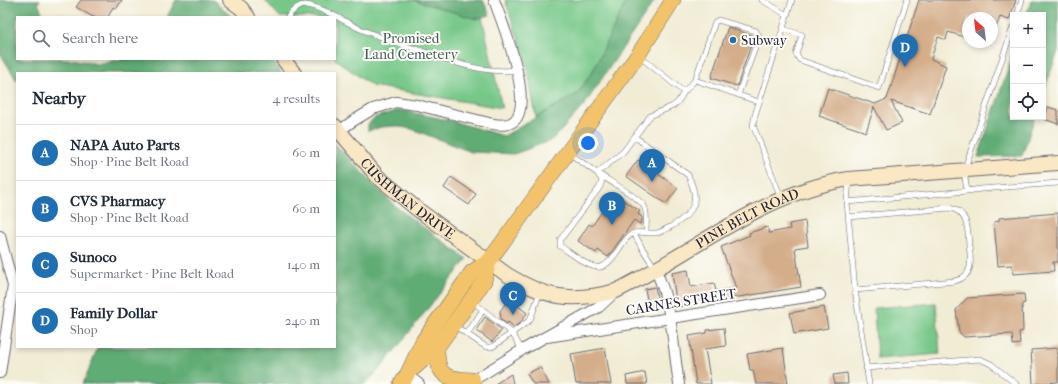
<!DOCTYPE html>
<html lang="en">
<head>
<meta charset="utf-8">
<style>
	body { margin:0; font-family:"IM FELL French Canon",serif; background:#f2f2f3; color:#1f2937 }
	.controls { position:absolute; right:12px; top:12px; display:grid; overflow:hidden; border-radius:0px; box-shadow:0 2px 6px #0003 }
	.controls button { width:36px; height:36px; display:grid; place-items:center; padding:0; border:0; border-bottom:1px solid #e0e1e3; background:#fff; color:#1f2937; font:20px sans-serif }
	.compass { position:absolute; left:962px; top:12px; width:36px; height:36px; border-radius:50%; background:#fff; box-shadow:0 2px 6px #0003; rotate:332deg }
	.you { position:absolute; left:588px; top:143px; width:14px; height:14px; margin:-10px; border:3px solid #fff; border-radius:50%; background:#1a73e8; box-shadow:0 0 0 6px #1a73e833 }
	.badge { display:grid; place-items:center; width:26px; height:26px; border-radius:50%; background:#1f6fb2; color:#fff; font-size:13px; font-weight:700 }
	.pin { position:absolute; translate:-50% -33px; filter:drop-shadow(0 1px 2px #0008) }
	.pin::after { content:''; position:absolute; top:21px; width:14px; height:12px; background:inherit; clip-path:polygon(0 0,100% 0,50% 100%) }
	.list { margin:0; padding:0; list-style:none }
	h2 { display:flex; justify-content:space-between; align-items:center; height:52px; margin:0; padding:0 16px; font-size:17px }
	h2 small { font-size:13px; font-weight:400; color:#747a83 }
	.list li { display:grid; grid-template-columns:26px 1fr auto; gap:12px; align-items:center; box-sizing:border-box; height:56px; padding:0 16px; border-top:1px solid #e0e1e3 }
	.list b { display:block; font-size:15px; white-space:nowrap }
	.list p { margin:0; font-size:13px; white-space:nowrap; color:#747a83 }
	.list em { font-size:13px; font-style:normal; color:#747a83 }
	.icon { flex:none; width:22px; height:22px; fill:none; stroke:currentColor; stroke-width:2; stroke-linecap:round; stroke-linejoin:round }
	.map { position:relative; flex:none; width:1058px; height:384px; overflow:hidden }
	.search { position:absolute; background:#fff; box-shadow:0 2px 6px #0003; left:16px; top:16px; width:320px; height:44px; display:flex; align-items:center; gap:10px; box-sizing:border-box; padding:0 14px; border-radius:0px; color:#747a83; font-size:15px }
	.panel { position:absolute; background:#fff; box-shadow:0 2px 6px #0003; left:16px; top:72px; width:320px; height:276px; border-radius:0px }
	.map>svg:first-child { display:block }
	.green { fill:#76c788; stroke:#4c7462 }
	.forest { fill:#60ac74; stroke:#416758 }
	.building { fill:#d4ad8a }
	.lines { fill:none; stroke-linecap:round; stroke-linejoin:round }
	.lane-casing { stroke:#6a6971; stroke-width:6 }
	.street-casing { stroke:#6a6971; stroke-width:12 }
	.secondary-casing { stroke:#6a6971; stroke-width:16 }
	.primary-casing { stroke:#6a6971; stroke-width:16 }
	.lane { stroke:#fff; stroke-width:5 }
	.street { stroke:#fff; stroke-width:10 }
	.secondary { stroke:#fae7c3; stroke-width:14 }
	.primary { stroke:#f2c36a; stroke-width:15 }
	.poi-dot { fill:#1f6fb2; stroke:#fdfcf7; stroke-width:1.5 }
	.labels { text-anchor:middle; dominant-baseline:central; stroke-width:4; stroke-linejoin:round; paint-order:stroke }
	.park-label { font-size:14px; fill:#3f5c56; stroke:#fdfcf7 }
	.poi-label { font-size:14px; fill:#22223b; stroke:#fdfcf7; text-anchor:start }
	.street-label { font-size:14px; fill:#22223b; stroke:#fdfcf7 }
</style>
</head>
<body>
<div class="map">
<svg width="1058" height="384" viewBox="0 0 1058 384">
	<rect width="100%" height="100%" fill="#fdfcf7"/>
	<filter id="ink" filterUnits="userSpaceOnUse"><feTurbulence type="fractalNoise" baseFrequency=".025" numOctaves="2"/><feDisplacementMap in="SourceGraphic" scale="8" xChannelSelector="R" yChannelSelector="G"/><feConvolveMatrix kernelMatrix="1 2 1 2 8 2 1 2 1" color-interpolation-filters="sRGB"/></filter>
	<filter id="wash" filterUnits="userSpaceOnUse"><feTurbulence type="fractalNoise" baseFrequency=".012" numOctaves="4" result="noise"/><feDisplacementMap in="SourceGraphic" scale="16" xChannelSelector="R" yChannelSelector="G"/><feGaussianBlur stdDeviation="0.9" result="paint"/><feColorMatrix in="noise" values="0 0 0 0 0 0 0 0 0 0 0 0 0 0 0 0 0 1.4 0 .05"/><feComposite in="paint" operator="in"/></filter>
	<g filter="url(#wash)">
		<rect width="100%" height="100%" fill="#f1ecd4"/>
		<path class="green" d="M265 0H417L482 17 502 108 372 86 335 59V17H280Z
			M505 0H627L593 71 577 94 536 117 526 61Z
			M936 303 940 354 877 359 874 308Z"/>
		<path class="forest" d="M0 0H40L38 3 44 17H17V59H72L97 64 122 59H271L282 73H17V81L0 53Z
			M176 0H213L232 17H167Z
			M413 0H483L490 15 476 19Z
			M627 0H655L585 104 560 132 550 141 514 154 471 152 412 129 395 126 381 127 368 131V124L376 117 400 110 448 120 504 136 577 94 593 71Z
			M1032 0H1058V51L1043 94V15H1026Z
			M1013 54V117H1035L1022 156 978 157Z
			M335 144 395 206 467 259 381 368 365 384H83L98 347H335Z"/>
		<g id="blocks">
			<path class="building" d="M81 0H122L116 9 113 7 108 17H93L76 7Z
				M919 0H1016L1009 20 1000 17 993 36H992V18H968V38L948 32 946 40 938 37 931 59 946 66 930 114 891 101 902 123 886 130 874 107 866 132 819 116 828 88 875 104 887 99Z
				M728 27 754 36 737 86 711 78Z
				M1048 107 1058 110V124L1044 119Z
				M638 160 678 188 666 204 626 176Z
				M451 177 476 194 469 205 444 188Z
				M614 194 640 211 638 214 642 217V220L640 224 634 220 608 257 598 250 596 253 578 241 589 224 592 226Z
				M1058 213V262H1053L1054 271 1013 274 1012 265 998 266 994 222 999 221V218Z
				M805 221 808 246 795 248 801 287 677 307 672 273 688 270 691 287 714 283 716 291 736 288 721 247 750 235 749 233 767 227 769 233 790 229 789 224Z
				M655 287 659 307 649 309 645 289Z
				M1024 294 1025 303 1022 304 1023 331 1019 332 1020 344 1013 345 1012 334 964 337 959 332 956 310 967 298Z
				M509 299 527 313 520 323 514 327 508 322 507 324 501 319 500 311Z
				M824 307 828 328 794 334 790 313Z
				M485 317 502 330 492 342 476 330Z
				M724 328 726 346 705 349 711 384H696L689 336 707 333V330Z
				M605 348 611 384H576L571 354Z
				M783 348 788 384H756L753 370H750L747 354Z
				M1058 348V382L1033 384 1031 350Z
				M540 367 549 384H533L527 374Z
				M645 372 647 384H627L626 376Z
				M847 373 848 384H835L833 375Z
				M511 374 513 384H495Z"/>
		</g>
	</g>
	<g filter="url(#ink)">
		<use href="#blocks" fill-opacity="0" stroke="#6a6971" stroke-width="1"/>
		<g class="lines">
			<defs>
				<path id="lane" d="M762 0 787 15
					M1017 15 1022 0
					M288 17C292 11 297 5 305 5 320 6 344 21 358 28 379 37 400 44 422 51 453 62 483 74 517 70
					M783 29 802 35 796 54 800 60 879 88 907 0
					M639 56 684 92
					M695 80 759 102
					M569 153 597 173 602 180 600 187 560 240V246C570 252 589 269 600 267 612 265 620 244 629 236 638 229 646 234 656 233 661 233 667 228 672 226 696 212 700 200 688 175L635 137
					M849 180 847 202 855 290 869 384
					M967 191 964 171 1013 27
					M781 198 753 125 755 115 792 0
					M847 202 967 191 981 189 1058 183
					M849 217 949 208C968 210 968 230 969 245 970 252 971 260 970 267 968 275 963 279 955 281L855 290
					M646 232C646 224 648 213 644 206 637 196 609 181 597 173L623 152 650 116 673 106 678 102 684 92 695 80 715 22 718 20 756 31 759 37 738 95
					M634 233 642 248 655 268
					M455 326 486 347H492L512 333 472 301
					M467 334 483 310
					M522 350 512 333 530 320 540 292
					M866 368 980 359 991 364 1016 384"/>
				<path id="street" d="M339 131 353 121 373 109 396 102 417 105 493 124C500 125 508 126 514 121 535 103 502 22 494 0
					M0 236 13 286 0 373
					M655 269C672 302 673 347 679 384
					M547 337 820 295
					M407 375 419 384
					M469 383 522 350 599 307 616 291"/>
				<g id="secondary">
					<path d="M230 0 241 8 248 17"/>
					<path d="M283 59 294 73"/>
					<path id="s1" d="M335 126 377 176 417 209 506 274C545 298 571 303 616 291 693 253 761 193 849 179L1058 163"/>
				</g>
				<path id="primary" d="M437 347C437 377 445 379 473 380
					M414 368 437 347 471 300 484 281 489 261
					M401 384 407 375 423 341 472 272 489 261 638 55 673 0"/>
			</defs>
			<use href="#lane" class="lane-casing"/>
			<use href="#street" class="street-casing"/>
			<use href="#secondary" class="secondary-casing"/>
			<use href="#primary" class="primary-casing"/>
			<use href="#lane" class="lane"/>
			<use href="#street" class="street"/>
			<use href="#secondary" class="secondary"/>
			<use href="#primary" class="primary"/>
		</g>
	</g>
	<circle class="poi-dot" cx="733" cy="40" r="4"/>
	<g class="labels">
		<g class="park-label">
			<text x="411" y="38">Promised<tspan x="411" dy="16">Land Cemetery</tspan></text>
		</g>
		<g class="poi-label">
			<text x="741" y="40">Subway</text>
		</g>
		<g class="street-label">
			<text stroke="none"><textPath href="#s1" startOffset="103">CUSHMAN DRIVE</textPath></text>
			<text stroke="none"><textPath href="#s1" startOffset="493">PINE BELT ROAD</textPath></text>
			<text transform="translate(681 302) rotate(-9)">CARNES STREET</text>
		</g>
	</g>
</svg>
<div class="controls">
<button>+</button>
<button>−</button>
<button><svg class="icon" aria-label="locate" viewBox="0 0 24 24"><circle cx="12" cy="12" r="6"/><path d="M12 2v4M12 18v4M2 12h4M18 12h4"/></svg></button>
</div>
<svg class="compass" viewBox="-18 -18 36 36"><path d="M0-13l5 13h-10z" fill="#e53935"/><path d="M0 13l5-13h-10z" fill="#747a83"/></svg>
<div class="you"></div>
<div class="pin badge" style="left:652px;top:182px">A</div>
<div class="pin badge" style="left:612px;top:225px">B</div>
<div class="pin badge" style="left:513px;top:315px">C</div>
<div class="pin badge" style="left:905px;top:67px">D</div>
<div class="search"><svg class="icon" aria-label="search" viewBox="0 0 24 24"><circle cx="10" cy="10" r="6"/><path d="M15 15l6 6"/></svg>Search here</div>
<section class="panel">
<h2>Nearby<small>4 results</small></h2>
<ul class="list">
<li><span class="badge">A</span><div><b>NAPA Auto Parts</b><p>Shop · Pine Belt Road</p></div><em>60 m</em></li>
<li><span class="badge">B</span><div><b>CVS Pharmacy</b><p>Shop · Pine Belt Road</p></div><em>60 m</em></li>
<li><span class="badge">C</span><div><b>Sunoco</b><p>Supermarket · Pine Belt Road</p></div><em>140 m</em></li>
<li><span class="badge">D</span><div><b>Family Dollar</b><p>Shop</p></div><em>240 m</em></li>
</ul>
</section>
</div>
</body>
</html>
